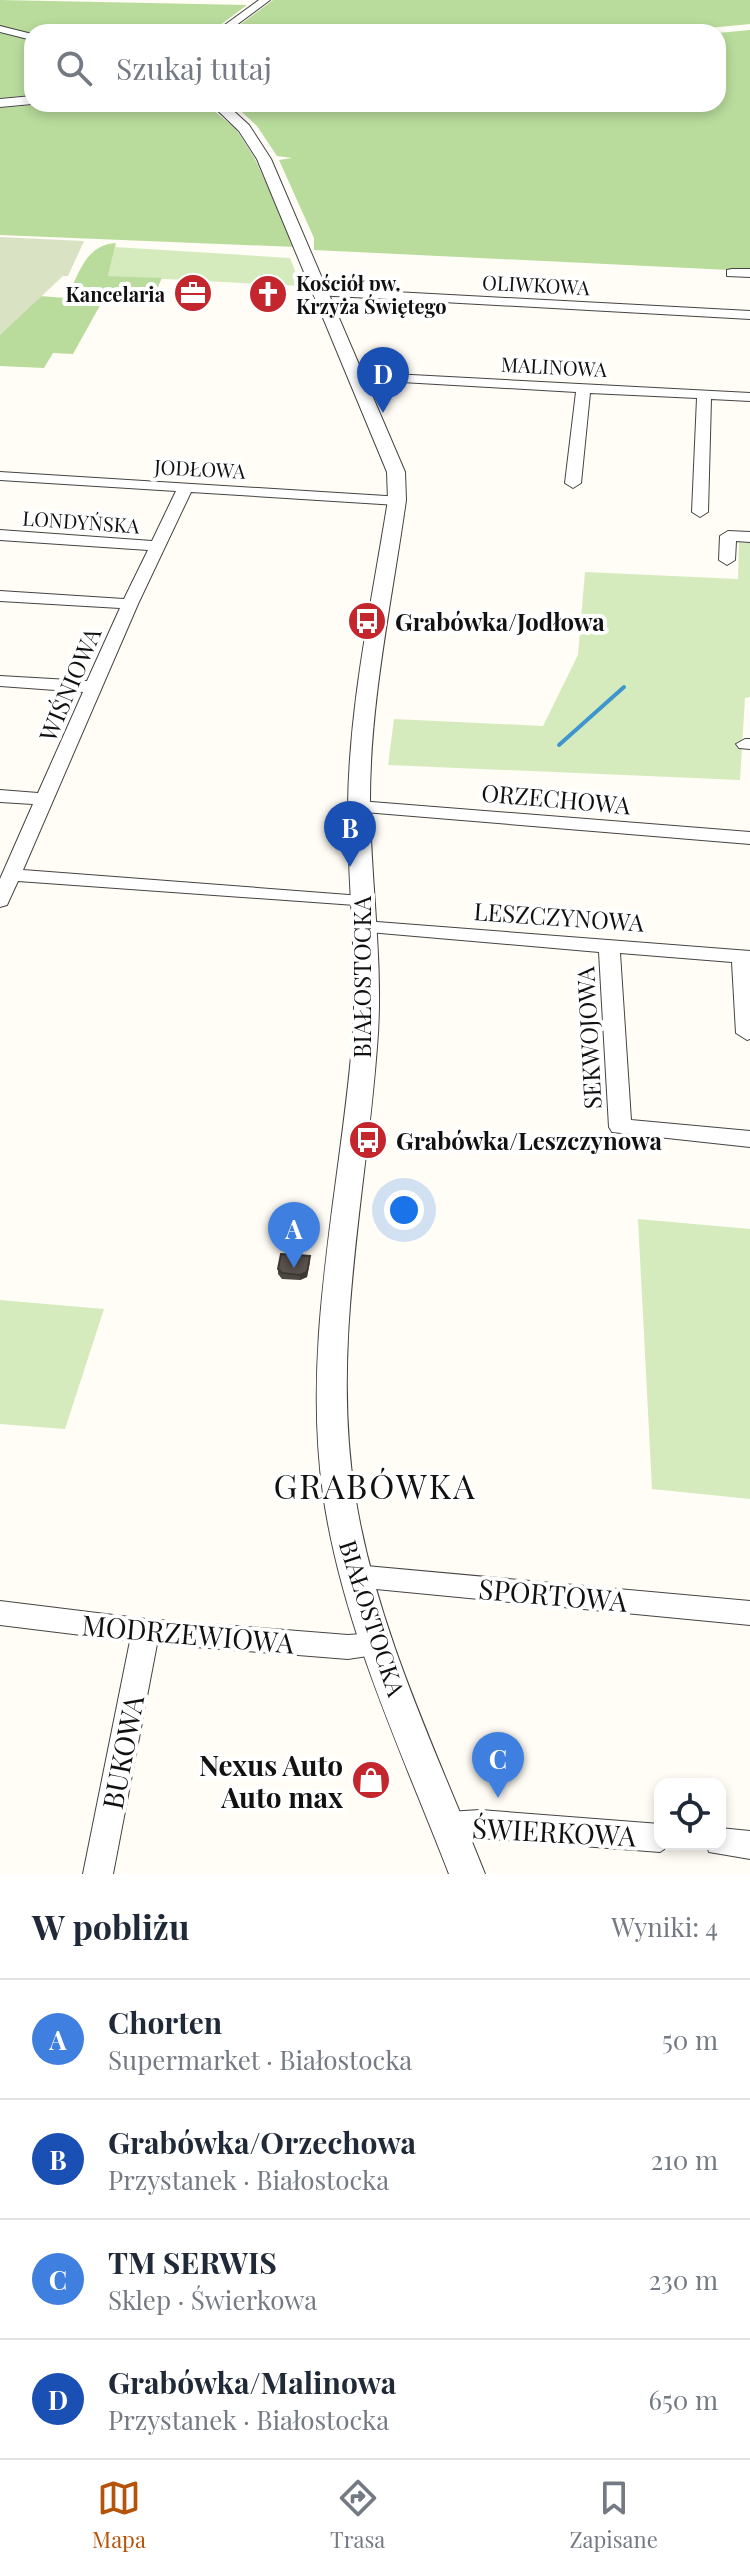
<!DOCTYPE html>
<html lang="pl">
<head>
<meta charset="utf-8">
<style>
	body { margin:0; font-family:"Playfair Display",serif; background:#f6f6f7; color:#1f2937 }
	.controls { position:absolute; right:24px; bottom:24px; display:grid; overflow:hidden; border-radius:16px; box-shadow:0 4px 12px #0003 }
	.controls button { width:72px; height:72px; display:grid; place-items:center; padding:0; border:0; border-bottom:2px solid #e0e1e3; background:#fff; color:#1f2937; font:40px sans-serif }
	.you { position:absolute; left:404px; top:1210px; width:28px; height:28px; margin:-20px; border:6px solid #fff; border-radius:50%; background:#1a73e8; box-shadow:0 0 0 12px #1a73e833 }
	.badge { display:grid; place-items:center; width:52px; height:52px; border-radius:50%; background:#b45309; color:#fff; font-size:26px; font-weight:700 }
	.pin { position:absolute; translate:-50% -66px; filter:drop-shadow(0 2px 4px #0008) }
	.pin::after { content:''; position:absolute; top:42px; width:28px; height:24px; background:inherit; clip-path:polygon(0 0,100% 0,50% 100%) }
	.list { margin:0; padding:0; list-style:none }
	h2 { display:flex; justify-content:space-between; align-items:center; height:104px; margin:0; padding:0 32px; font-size:34px }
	h2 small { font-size:26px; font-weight:400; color:#747a83 }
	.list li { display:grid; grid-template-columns:52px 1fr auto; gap:24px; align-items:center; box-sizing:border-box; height:120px; padding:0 32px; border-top:2px solid #e0e1e3 }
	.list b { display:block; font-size:30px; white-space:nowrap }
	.list p { margin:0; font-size:26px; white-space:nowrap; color:#747a83 }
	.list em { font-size:26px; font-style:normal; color:#747a83 }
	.icon { flex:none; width:44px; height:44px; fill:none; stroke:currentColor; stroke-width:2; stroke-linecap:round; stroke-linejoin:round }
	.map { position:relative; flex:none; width:750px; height:1874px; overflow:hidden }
	.search { position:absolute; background:#fff; box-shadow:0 4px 12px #0003; left:24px; right:24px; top:24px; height:88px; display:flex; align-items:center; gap:20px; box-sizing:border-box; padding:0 28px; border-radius:24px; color:#747a83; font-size:30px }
	.sheet { height:584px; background:#fff }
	nav { display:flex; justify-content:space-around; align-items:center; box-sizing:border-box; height:112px; border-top:2px solid #e0e1e3; background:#fff; font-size:22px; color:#747a83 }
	nav a { display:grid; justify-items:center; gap:4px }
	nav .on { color:#b45309 }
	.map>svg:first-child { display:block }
	.green { fill:#d5ebbd }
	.forest { fill:#b9dc9c }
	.cemetery { fill:#d9e3c4 }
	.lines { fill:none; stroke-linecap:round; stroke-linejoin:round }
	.stream { stroke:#3f96cf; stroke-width:4 }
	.minor-casing { stroke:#444; stroke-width:2 }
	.tertiary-casing { stroke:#444; stroke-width:2 }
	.minor { fill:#fff; fill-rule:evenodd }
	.tertiary { fill:#fff; fill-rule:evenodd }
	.wall { fill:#4d4742 }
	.shaded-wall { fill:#3f3936 }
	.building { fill:#5a524d; stroke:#3f3936; stroke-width:2 }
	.labels { text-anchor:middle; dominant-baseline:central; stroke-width:8; stroke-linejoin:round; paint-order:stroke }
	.far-poi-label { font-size:20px; font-weight:bold; fill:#111; stroke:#fff; text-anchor:start }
	.far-street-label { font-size:20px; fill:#111; stroke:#fff }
	.poi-label { font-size:24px; font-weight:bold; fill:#111; stroke:#fff; text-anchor:start }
	.street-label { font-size:24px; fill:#111; stroke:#fff }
	.near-street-label { font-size:28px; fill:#111; stroke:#fff }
	.near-poi-label { font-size:28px; font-weight:bold; fill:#111; stroke:#fff; text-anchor:end }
	.near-quarter-label { font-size:34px; letter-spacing:2px; fill:#111; stroke:#fff }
</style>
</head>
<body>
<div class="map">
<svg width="750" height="1874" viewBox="0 0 750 1874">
	<rect width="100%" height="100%" fill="#fffdf5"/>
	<path class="green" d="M115 247 290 258 301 286 108 276Z
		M739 542 750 543V697L745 698 740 780 388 765 394 719 543 726 578 655 585 572 738 579Z
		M638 1219 750 1229V1499L652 1489Z
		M0 1300 104 1309 65 1429 0 1424Z"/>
	<path class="forest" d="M0 0 247 5 211 32 32 34 0 26Z
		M273 0H750V24L667 32H230Z
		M750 30V271L314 250V238L279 160 292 158 277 156 257 126 233 104H718V33Z
		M0 31 32 39V95L0 98Z
		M46 104H206L236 129 254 157 296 247 0 235V108Z
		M116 243 108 276 162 278 151 302 103 300 73 354 53 353 44 368 0 366V293L66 298C80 273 85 245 116 243Z"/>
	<path class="cemetery" d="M0 237 84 241 68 276H63L0 335Z"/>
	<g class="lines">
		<path class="stream" d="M559 745 624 687"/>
		<defs>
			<path id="minor" d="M259 0H270L227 32H215Z
				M0 26 32 34V40L0 32Z
				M732 269H750V277L727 276V270Z
				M321 288 750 311V319L316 295V289Z
				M355 372 750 393V401L711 399 708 512 700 517 692 512 697 398 590 393 581 483 573 488 565 483 576 392 350 379V373Z
				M0 472 402 497 405 500 397 505 191 492 138 604 23 870 362 896 372 902 369 906 18 881 7 905 0 907V879L33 804 0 802V790L38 793 83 692 0 686V676L87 681 120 608 0 601V591L124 599 148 550 0 540V530L152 541 176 491 0 480Z
				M728 531 750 532V542L736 541 735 560 727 565 719 560 720 536Z
				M745 739H750V749L739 748 736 744Z
				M359 801 750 832V844L352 811 350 807 352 803Z
				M364 921 750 951V1039L747 1040 736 1033 732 962 620 953 631 1120 750 1131V1147L612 1132 609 1127 599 952 357 931 354 927 357 923Z
				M355 1565 750 1601V1625L355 1587 345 1584 342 1576 345 1568Z
				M0 1601 146 1619 348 1635 377 1633 387 1637 391 1645 387 1653 348 1659 157 1644 113 1874H83L130 1641 0 1625Z
				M480 1810 660 1824V1844H672L660 1852 480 1838 448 1840 437 1836 433 1826 437 1816 448 1812Z
				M720 1828 750 1831V1859L709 1852 706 1844H720Z"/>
			<path id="tertiary" d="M32 96V104L0 107V99Z
				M211 104H226L249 125 271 159 405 472 406 500C392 601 369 705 370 807 371 887 384 967 377 1047 366 1196 331 1346 355 1495 376 1628 436 1750 485 1874H449C401 1750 342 1626 323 1494 302 1344 339 1195 352 1046 359 966 347 886 348 807 349 704 372 601 388 500L387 472 257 159 239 131Z"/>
		</defs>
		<use href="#minor" class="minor-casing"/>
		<use href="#tertiary" class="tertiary-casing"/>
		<use href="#minor" class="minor"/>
		<use href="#tertiary" class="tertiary"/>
	</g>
	<path class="wall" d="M310 1262 307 1277 300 1280 282 1279 278 1274V1269Z"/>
	<path class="shaded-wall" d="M310 1256 307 1277 300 1280V1275Z"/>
	<path class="building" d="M281 1254 310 1256 307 1272 300 1275 282 1273 278 1269Z"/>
	<defs>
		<symbol id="office-disc" viewBox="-11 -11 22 22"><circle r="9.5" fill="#c4262e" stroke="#fff"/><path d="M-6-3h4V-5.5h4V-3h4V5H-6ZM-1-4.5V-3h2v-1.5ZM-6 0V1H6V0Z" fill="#fff"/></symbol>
		<symbol id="church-disc" viewBox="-11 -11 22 22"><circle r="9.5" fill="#c4262e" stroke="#fff"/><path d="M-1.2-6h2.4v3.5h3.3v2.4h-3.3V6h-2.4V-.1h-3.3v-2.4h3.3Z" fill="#fff"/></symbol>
		<symbol id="bus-disc" viewBox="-11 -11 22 22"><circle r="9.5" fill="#c4262e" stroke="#fff"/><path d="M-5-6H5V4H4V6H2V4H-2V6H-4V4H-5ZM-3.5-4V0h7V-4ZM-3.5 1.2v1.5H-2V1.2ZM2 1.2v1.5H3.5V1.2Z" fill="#fff"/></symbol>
		<symbol id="shop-disc" viewBox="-11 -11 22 22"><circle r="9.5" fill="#c4262e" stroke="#fff"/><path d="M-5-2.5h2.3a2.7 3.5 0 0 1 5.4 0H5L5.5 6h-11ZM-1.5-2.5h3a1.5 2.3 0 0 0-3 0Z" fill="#fff"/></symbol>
	</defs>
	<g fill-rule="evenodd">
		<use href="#office-disc" x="171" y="271" width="44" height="44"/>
		<use href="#church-disc" x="246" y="272" width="44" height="44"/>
		<use href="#bus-disc" x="345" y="599" width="44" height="44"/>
		<use href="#bus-disc" x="346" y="1118" width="44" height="44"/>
		<use href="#shop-disc" x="349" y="1758" width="44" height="44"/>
	</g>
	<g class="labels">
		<g class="far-poi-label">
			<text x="296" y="282">Kościół pw.<tspan x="296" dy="23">Krzyża Świętego</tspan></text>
			<text x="165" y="293" text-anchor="end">Kancelaria</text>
		</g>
		<g class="far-street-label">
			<text transform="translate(536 284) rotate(3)">OLIWKOWA</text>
			<text transform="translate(554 366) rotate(3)">MALINOWA</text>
			<text transform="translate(200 468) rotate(3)">JODŁOWA</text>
			<text transform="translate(81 521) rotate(4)">LONDYŃSKA</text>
		</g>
		<g class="poi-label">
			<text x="395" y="621">Grabówka/Jodłowa</text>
			<text x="396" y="1140">Grabówka/Leszczynowa</text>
		</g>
		<g class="street-label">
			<text transform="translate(69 684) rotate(-67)">WIŚNIOWA</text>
			<text transform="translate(556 798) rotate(5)">ORZECHOWA</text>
			<text transform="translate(559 916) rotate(4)">LESZCZYNOWA</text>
			<text transform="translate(361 977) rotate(-90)">BIAŁOSTOCKA</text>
			<text transform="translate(588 1038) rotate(-93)">SEKWOJOWA</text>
			<text transform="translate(373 1618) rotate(72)">BIAŁOSTOCKA</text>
		</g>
		<g class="near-street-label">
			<text transform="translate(553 1594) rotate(5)">SPORTOWA</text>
			<text transform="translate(188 1633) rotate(5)">MODRZEWIOWA</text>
			<text transform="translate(122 1752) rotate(-79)">BUKOWA</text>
			<text transform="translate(554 1831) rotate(3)">ŚWIERKOWA</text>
		</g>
		<g class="near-poi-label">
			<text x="343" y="1764">Nexus Auto<tspan x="343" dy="32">Auto max</tspan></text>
		</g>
		<g class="near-quarter-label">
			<text x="375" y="1485">GRABÓWKA</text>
		</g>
	</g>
</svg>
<div class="controls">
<button><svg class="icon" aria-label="locate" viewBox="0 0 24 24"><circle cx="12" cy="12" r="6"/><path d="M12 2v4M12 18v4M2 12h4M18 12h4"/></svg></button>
</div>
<div class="you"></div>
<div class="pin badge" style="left:294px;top:1268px;background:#3f7fe0">A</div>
<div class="pin badge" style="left:350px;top:867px;background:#1a4fb4">B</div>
<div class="pin badge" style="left:498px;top:1798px;background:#3f7fe0">C</div>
<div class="pin badge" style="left:383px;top:413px;background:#1a4fb4">D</div>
<div class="search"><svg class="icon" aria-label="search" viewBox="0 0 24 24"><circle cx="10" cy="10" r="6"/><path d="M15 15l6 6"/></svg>Szukaj tutaj</div>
</div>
<section class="sheet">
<h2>W pobliżu<small>Wyniki: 4</small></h2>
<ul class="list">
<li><span class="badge" style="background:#3f7fe0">A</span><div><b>Chorten</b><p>Supermarket · Białostocka</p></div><em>50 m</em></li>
<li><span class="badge" style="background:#1a4fb4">B</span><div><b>Grabówka/Orzechowa</b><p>Przystanek · Białostocka</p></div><em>210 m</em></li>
<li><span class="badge" style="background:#3f7fe0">C</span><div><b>TM SERWIS</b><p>Sklep · Świerkowa</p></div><em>230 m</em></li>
<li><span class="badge" style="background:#1a4fb4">D</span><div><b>Grabówka/Malinowa</b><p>Przystanek · Białostocka</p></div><em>650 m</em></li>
</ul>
</section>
<nav>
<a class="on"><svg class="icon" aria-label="map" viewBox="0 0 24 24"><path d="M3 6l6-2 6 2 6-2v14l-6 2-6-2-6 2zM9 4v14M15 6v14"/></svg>Mapa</a>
<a><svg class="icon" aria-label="directions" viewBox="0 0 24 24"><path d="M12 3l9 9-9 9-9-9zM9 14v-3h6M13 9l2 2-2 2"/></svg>Trasa</a>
<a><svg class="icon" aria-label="saved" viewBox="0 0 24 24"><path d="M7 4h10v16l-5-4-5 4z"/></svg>Zapisane</a>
</nav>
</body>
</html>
